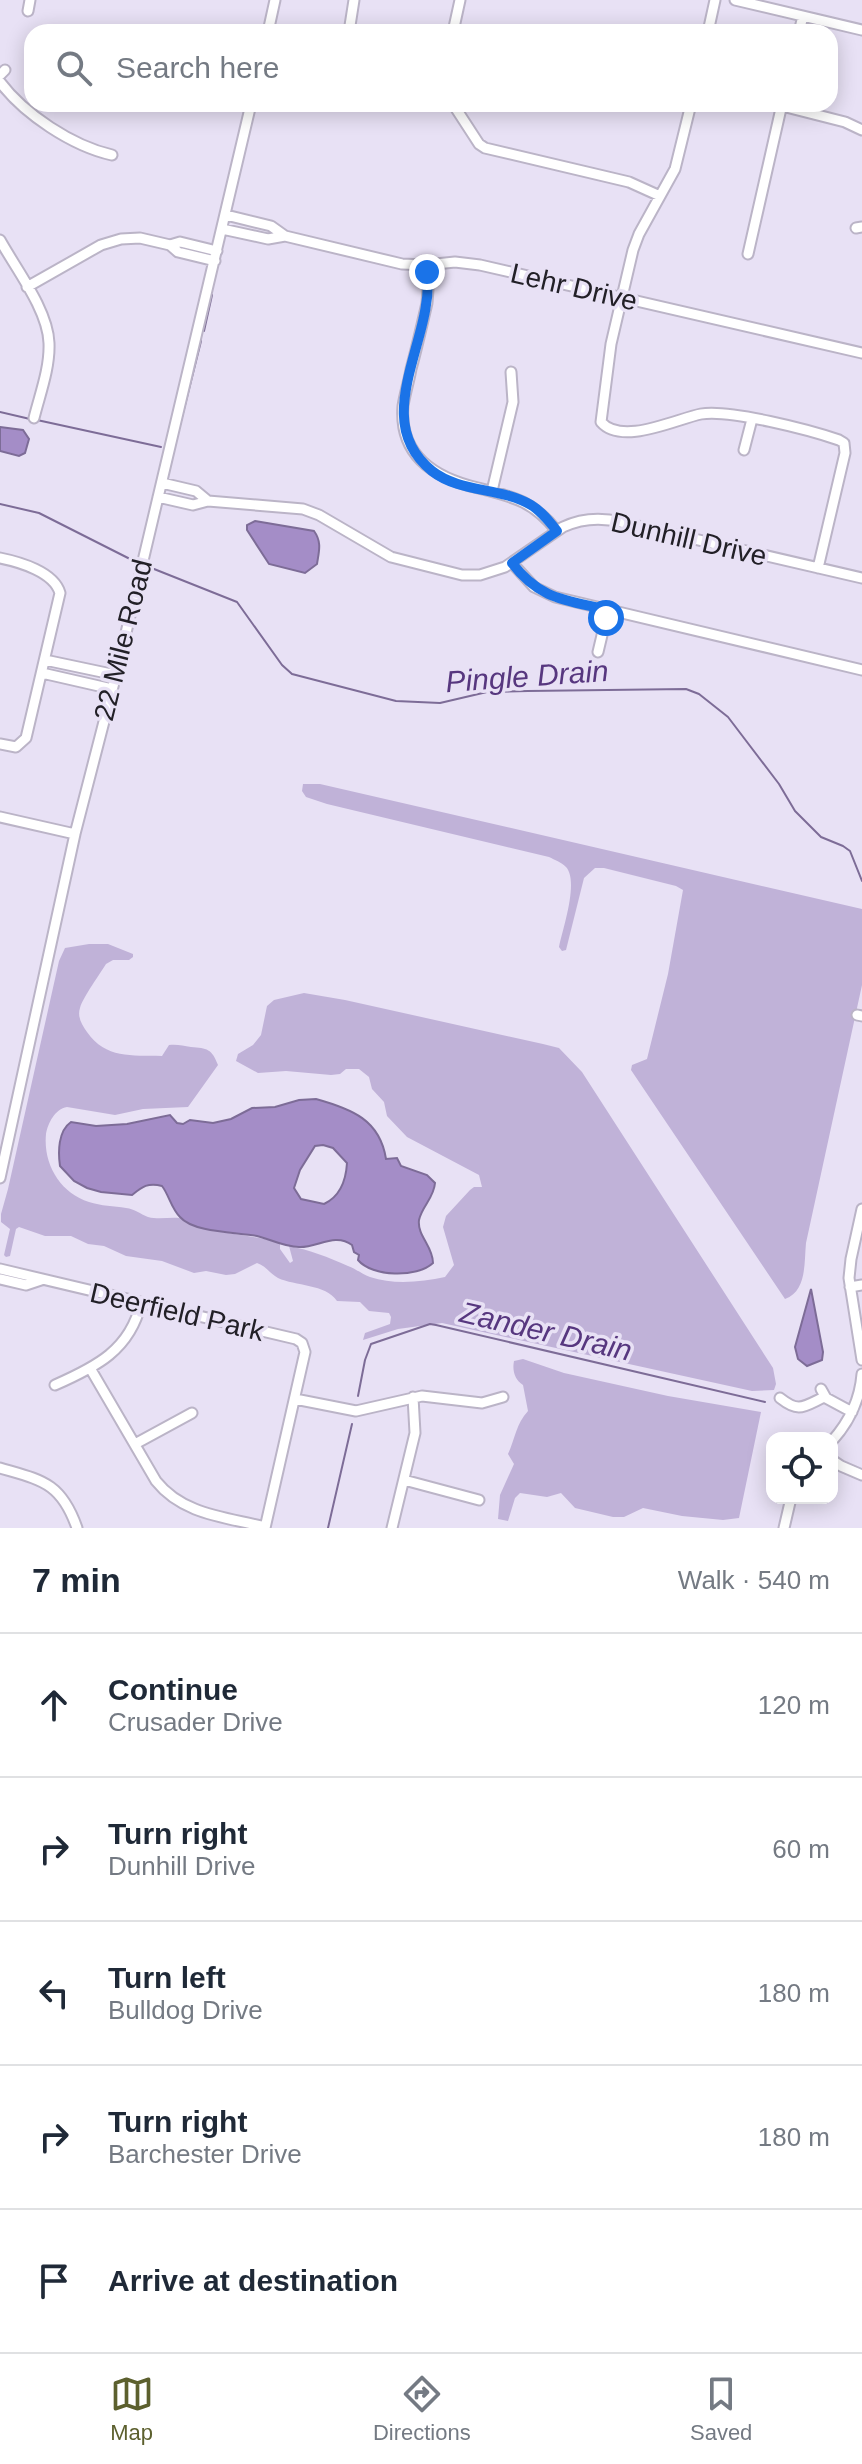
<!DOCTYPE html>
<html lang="en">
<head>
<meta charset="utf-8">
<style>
	body { margin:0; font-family:Helvetica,sans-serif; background:#f2f2f3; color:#1f2937 }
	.controls { position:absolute; right:24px; bottom:24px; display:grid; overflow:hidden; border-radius:16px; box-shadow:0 4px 20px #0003 }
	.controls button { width:72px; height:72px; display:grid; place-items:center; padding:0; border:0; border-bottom:2px solid #e0e1e3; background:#fff; color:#1f2937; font:40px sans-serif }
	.stop { position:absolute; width:24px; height:24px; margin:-18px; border:6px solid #1a73e8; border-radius:50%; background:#fff }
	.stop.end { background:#1a73e8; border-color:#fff; box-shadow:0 2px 8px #0008 }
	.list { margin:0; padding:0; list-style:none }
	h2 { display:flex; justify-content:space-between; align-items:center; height:104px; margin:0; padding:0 32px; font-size:34px }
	h2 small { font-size:26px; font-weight:400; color:#747a83 }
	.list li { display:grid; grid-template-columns:52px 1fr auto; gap:24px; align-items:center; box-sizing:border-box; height:144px; padding:0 32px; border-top:2px solid #e0e1e3 }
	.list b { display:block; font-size:30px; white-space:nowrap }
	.list p { margin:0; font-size:26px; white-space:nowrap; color:#747a83 }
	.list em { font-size:26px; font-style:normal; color:#747a83 }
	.icon { flex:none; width:44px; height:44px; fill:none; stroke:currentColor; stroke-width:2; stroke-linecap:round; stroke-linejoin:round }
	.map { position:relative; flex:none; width:862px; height:1528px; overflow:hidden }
	.search { position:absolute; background:#fff; box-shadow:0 4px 20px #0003; left:24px; right:24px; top:24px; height:88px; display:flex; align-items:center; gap:20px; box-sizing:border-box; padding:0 28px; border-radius:24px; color:#747a83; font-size:30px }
	.sheet { height:824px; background:#fff }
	nav { display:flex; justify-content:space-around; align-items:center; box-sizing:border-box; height:112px; border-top:2px solid #e0e1e3; background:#fff; font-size:22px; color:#747a83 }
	nav a { display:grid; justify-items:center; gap:4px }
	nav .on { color:#5c602e }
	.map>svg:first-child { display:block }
	.green { fill:#c0b2d8 }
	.water { fill:#a48dc7; stroke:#7d6c97; stroke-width:2; fill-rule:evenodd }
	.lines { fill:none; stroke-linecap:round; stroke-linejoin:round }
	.stream { stroke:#7d6c97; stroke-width:2 }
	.minor-casing { stroke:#bbb4c7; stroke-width:13 }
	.minor { stroke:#fff; stroke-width:9 }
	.route { stroke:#1a73e8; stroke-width:10 }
	.labels { text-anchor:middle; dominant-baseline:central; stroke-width:7; stroke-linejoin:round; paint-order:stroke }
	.street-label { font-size:28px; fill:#222027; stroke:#e8e1f5 }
	.water-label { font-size:30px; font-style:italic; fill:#57377f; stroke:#e8e1f5 }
</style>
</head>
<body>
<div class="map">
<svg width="862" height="1528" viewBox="0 0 862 1528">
	<rect width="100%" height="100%" fill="#e8e1f5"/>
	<path class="green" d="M303 784H320L862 909V985L806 1243C804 1263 807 1291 785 1299L783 1296 631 1070 632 1065 647 1059 668 974 683 890 676 886 604 868H595L584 878 566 950 562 951 559 947C563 928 579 881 566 867 561 862 555 860 549 857L327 804 306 797 302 791Z
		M89 944H108L133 954V957L129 960H113L106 964C100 974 83 997 80 1008 77 1017 82 1025 87 1032 106 1059 131 1055 162 1056L169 1045C178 1044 183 1046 191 1047 207 1048 212 1049 218 1065L188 1107 143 1109 115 1115 67 1107C55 1109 48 1123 46 1134 43 1164 60 1193 89 1202 101 1206 114 1206 126 1208 135 1209 140 1214 148 1217 159 1220 169 1217 179 1218 185 1219 194 1225 202 1227 227 1235 254 1235 280 1243V1249L290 1263 293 1261 289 1246C310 1250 328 1257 348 1266 356 1269 362 1274 370 1277 394 1285 421 1282 445 1277L454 1265 443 1227 446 1216 470 1190 474 1187H482L479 1175 407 1137 387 1116 384 1102 372 1089 369 1077 359 1069H346L340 1074 331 1075 286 1071 258 1073 236 1061 238 1054 253 1045 261 1035 267 1006 274 1000 304 993 345 1000 543 1044 559 1048 582 1072 773 1368 776 1384 774 1390 752 1391 442 1323 398 1329 363 1340 365 1333 390 1324 391 1317 389 1313 369 1311 360 1302 337 1301C326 1284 295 1286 278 1278 269 1273 266 1266 257 1263L235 1274 226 1275 206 1271 194 1273 162 1261 126 1256 104 1246 88 1244 71 1236H45L19 1227 16 1229 10 1256 6 1257 4 1255 10 1229 1 1222V1214L8 1189 59 961 65 948Z
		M523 1359 564 1373 668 1396 761 1412 739 1518 723 1520 682 1516 643 1508 624 1517H613L575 1508 561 1493 547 1497 520 1493 515 1498 508 1521 498 1519 500 1495 514 1464 508 1454C515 1439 516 1424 528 1411L523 1385C515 1380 512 1371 514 1361Z"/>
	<path class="water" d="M0 427 23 430 29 439 25 453 19 456 0 451Z
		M255 521 314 531C322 542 319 551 317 564L305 573 269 564 247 530V525Z
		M316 1099C352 1109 380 1120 386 1159L397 1158 401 1166 427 1175 435 1183C434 1198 422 1206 419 1220 417 1236 433 1246 433 1263 417 1278 372 1277 358 1260L359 1255 354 1252 352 1245C335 1232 317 1248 299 1247 284 1247 270 1239 257 1236 237 1232 194 1233 180 1217 171 1208 169 1195 162 1186 148 1182 142 1187 132 1195L101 1192 87 1188 74 1181 60 1166C58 1152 58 1131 71 1122L96 1126 127 1124 170 1115 177 1123 183 1124 190 1120 213 1123 231 1119 252 1108 275 1107 299 1100ZM323 1145 333 1148 347 1163C346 1180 341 1196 324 1204L301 1199 294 1188 300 1170 315 1146Z
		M811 1289 823 1352 822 1360 807 1366 798 1359 795 1347Z"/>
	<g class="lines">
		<path class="stream" d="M204 331 212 295
			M0 412 30 419
			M37 420 161 447
			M174 449 201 341
			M0 504 39 513 132 560
			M149 567 237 602 282 665 292 674 396 701 440 703 487 692 528 691 686 689 699 694 728 717 779 784 795 811 821 837 843 846 850 851 862 881
			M358 1396 365 1360 371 1344 430 1324 436 1325 765 1402
			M328 1528 352 1424"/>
		<defs>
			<path id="minor" d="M735 0 862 30
				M28 11 30 0
				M268 32 275 0
				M349 32 354 0
				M453 32 460 0
				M708 32 715 0
				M799 32 803 16
				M0 75 5 70
				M0 82C24 114 72 146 112 155
				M453 104 479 144 485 148 629 182 660 196
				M691 104 675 169 639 234 633 250 611 344 601 422C622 446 676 419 701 414 729 409 810 430 839 440L844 443 845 453 818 568
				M782 106 845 122 862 130
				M226 215 271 226 285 236 402 264 426 265 455 262 480 265 862 353
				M856 228 862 227
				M222 229 268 239 285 236
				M0 240C16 269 48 310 49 343 50 368 40 394 34 418
				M170 245 178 252 215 261
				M748 254 782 104
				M426 265 428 289 427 303C422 325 417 347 411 369 409 381 405 393 403 406 399 456 435 478 478 488 514 497 533 501 557 531
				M27 287 101 245 121 239 140 238 170 245 180 242 217 251
				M744 450 752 419
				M162 483 196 491 208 501
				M492 491 513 402 511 372
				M158 497 193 505 208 501 303 509 319 515 391 557 462 575H480L505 567 563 527C582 518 600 517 621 522L862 578
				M0 558C20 562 54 572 60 593L26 738 16 747 0 744
				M512 563 534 587 555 597 862 670
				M598 652 608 610
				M45 660 116 675
				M42 673 112 689
				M0 817 75 834
				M857 1015 862 1016
				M0 1178 75 834 116 675 251 104
				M862 1209 851 1259 849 1278 862 1360
				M0 1269 296 1339 302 1343 305 1352 265 1528
				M0 1279 26 1285 41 1280
				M850 1287 862 1285
				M90 1368 156 1481C183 1515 226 1517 265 1527
				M55 1385C96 1367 130 1350 141 1303
				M821 1389 826 1398 852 1412
				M780 1398C799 1413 803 1407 824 1397
				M295 1399 356 1411 422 1396 482 1403 503 1397
				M832 1441C849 1422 860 1400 862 1374
				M135 1444 192 1413
				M832 1460 841 1466 862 1475
				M0 1468C41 1480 61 1482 77 1528
				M404 1480 479 1500
				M392 1528 415 1433 413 1397
				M784 1528 791 1498"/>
		</defs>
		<use href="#minor" class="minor-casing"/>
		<use href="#minor" class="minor"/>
	</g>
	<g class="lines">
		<path class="route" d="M427 272C436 337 367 419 432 471 460 493 501 487 531 505 541 511 549 521 557 531L512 563C540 600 566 600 608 610L606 618"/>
	</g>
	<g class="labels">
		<g class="street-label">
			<text transform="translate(574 287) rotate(13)">Lehr Drive</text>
			<text transform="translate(689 539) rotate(13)">Dunhill Drive</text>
			<text transform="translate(123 640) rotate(-76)">22 Mile Road</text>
			<text transform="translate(177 1312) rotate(13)">Deerfield Park</text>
		</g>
		<g class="water-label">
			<text transform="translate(527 676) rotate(-4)">Pingle Drain</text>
			<text transform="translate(546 1331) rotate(13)">Zander Drain</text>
		</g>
	</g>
</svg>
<div class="controls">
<button><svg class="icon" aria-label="locate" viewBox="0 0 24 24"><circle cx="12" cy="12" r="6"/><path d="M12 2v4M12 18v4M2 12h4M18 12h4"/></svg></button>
</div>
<div class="stop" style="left:606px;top:618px"></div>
<div class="stop end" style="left:427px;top:272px"></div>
<div class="search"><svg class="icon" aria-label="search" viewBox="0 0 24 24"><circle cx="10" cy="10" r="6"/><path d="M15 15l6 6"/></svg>Search here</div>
</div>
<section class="sheet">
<h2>7 min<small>Walk · 540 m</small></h2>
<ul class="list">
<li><svg class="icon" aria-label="ahead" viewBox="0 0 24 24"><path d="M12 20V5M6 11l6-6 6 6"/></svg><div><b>Continue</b><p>Crusader Drive</p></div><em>120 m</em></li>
<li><svg class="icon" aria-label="right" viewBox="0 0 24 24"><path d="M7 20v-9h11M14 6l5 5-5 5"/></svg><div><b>Turn right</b><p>Dunhill Drive</p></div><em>60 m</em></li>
<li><svg class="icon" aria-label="left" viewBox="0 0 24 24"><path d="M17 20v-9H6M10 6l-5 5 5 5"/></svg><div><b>Turn left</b><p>Bulldog Drive</p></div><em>180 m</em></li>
<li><svg class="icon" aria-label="right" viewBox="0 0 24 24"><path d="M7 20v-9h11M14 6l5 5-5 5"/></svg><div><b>Turn right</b><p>Barchester Drive</p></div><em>180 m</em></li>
<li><svg class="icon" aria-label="arrive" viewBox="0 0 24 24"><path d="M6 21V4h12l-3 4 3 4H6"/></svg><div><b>Arrive at destination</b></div></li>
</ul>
</section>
<nav>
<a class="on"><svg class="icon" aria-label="map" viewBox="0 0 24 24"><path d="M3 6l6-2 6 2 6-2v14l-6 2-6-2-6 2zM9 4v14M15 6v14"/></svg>Map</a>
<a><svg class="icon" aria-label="directions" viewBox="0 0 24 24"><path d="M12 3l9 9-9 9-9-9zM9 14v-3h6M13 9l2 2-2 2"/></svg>Directions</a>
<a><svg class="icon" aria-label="saved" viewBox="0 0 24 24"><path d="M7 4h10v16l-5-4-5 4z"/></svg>Saved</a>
</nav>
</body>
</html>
